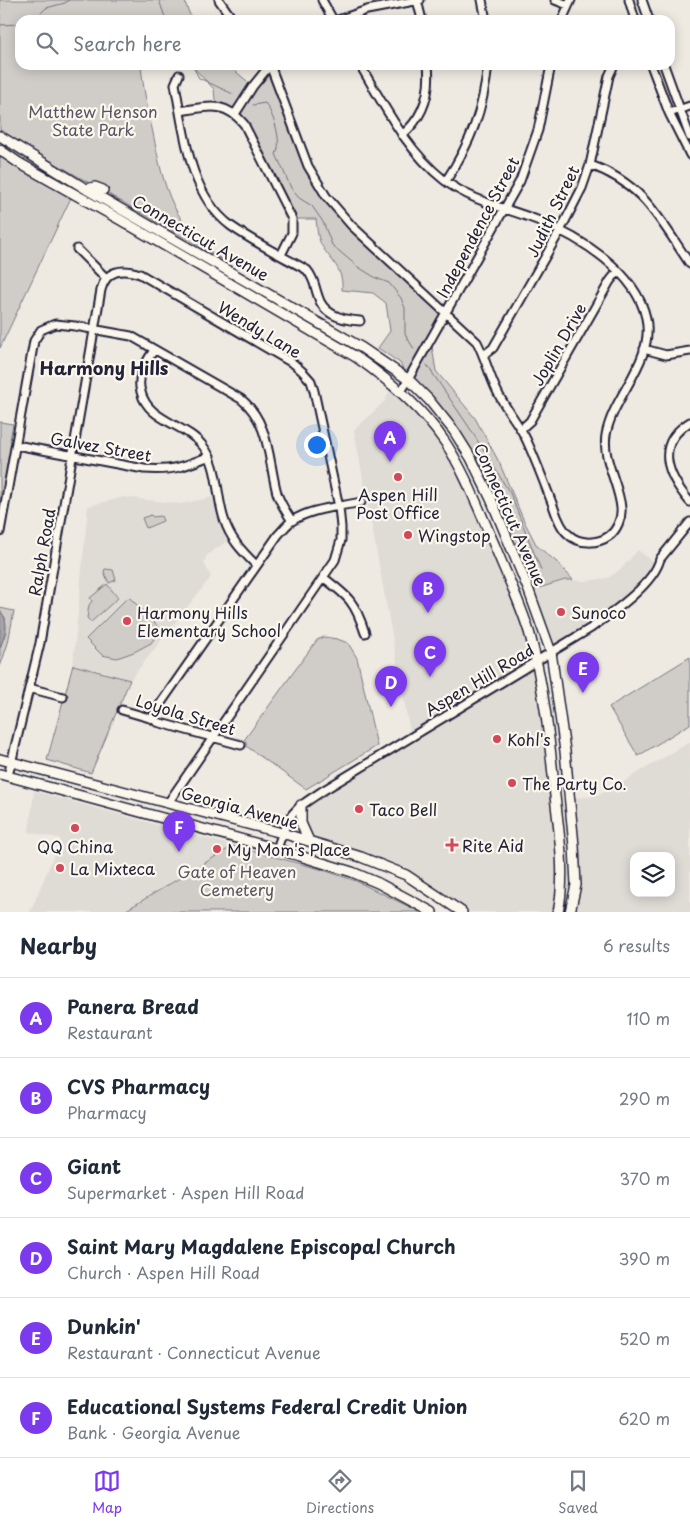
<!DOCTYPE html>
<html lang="en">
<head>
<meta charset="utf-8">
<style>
	body { margin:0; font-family:"Playpen Sans",sans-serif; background:#f2f2f3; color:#1f2937 }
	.controls { position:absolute; right:15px; bottom:15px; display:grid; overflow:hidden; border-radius:10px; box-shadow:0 2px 12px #0003 }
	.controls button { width:45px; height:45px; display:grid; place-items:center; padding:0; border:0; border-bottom:1px solid #e0e1e3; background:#fff; color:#1f2937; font:25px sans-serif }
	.you { position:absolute; left:316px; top:444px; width:18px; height:18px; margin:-12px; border:4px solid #fff; border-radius:50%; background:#1a73e8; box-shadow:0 0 0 8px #1a73e833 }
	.badge { display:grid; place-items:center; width:32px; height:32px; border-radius:50%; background:#7c3aed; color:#fff; font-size:16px; font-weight:700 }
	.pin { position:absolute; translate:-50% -41px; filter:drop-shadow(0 1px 2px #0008) }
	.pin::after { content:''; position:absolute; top:26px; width:18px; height:15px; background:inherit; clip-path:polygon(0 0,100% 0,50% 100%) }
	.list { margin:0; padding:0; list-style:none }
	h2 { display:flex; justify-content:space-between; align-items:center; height:65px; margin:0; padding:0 20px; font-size:21px }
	h2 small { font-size:16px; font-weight:400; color:#747a83 }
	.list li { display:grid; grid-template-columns:32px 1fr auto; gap:15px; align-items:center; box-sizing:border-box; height:80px; padding:0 20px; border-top:1px solid #e0e1e3 }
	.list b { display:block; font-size:19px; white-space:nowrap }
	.list p { margin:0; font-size:16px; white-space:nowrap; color:#747a83 }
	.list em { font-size:16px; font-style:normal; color:#747a83 }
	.icon { flex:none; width:28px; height:28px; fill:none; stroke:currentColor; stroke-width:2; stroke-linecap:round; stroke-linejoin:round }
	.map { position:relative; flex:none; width:690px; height:912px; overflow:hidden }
	.search { position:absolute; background:#fff; box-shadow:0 2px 12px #0003; left:15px; right:15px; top:15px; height:55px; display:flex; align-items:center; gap:12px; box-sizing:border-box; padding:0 18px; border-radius:15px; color:#747a83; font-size:19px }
	.sheet { height:545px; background:#fff }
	nav { display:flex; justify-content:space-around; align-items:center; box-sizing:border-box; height:70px; border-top:1px solid #e0e1e3; background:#fff; font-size:14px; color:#747a83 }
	nav a { display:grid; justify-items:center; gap:2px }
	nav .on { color:#7c3aed }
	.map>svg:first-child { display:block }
	.built { fill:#dfdbd5; fill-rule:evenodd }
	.green { fill:#d0cdc9; stroke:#797882 }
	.water { fill:#a6a3a7; stroke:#716f7c }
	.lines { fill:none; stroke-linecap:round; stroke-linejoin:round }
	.stream { stroke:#716f7c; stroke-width:1 }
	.minor-casing { stroke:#22223b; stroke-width:11 }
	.major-casing { stroke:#22223b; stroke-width:12 }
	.minor { stroke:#fbf7ec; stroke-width:7 }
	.major { stroke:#fbf7ec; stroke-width:9 }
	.poi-dot { fill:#d1495b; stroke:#fbf7ec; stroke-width:2 }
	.labels { text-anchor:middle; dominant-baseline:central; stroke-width:4.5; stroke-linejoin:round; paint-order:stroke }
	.park-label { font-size:16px; fill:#565566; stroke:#fbf7ec }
	.street-label { font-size:16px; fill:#22223b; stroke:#fbf7ec }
	.poi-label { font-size:16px; fill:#22223b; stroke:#fbf7ec; text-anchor:start }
	.neighbourhood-label { font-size:18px; font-weight:bold; fill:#22223b; stroke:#fbf7ec }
</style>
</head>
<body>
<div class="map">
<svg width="690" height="912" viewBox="0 0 690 912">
	<rect width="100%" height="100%" fill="#eeeae2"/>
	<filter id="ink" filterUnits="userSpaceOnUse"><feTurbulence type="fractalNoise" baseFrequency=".02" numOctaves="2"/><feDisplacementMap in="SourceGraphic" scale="10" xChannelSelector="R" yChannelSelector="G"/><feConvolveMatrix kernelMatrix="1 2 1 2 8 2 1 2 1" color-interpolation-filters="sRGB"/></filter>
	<g filter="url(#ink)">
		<path class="built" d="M392 384 429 422 477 506 536 661 559 842 558 912H462L406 875 282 833 289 817 411 737 354 430 385 401Z
			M124 497 181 504 213 497 227 541 207 555 204 563 211 577 130 680 73 665 88 506Z
			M638 550 658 566 632 597 551 652 529 591 565 580 586 581 608 578 622 568Z
			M690 742V912H574L570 798 589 797 606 792ZM634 856H671V893H634Z
			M34 791 223 843 233 846 123 912H30L61 839 29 832Z"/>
		<path class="green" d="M0 0H184L192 20H20V65H141C143 88 148 111 153 133 164 189 173 227 223 260L46 158 41 166 76 187 0 348Z
			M191 65H232L235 71 253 86 270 65 308 166 338 211 446 313 431 340 436 371 475 418 499 462 524 521 537 546 558 563 573 580H565L529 591 471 458 409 380 400 363 378 348 390 331 386 303 373 293 342 290C344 264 325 258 319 239 317 233 317 226 316 219H292L244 124 215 100 214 89Z
			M0 422 13 424 10 440 16 445 0 532Z
			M151 515 153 517 161 516 163 521 146 528 142 518Z
			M105 569 113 570 116 580 109 583 104 572Z
			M107 584 118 598 91 622 87 618 89 605 92 601 90 598Z
			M130 598 161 629 151 643 134 652 117 658 102 655 86 639 126 599Z
			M0 608 14 611 8 643 0 667V648L6 631 5 617 0 612Z
			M324 637 337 639 348 643 357 658 377 746 306 789 242 743 317 640Z
			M690 657V724L638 756 609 707Z
			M73 665 130 680 91 773 47 760Z
			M233 846 320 869 356 881 420 912H123Z"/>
		<path class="water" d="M0 612 2 613C10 625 4 636 0 648Z"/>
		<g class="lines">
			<path class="stream" d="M159 0 166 20
				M30 20 39 15 46 8 65 3 69 0
				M0 25 20 24
				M192 65 199 78 233 94
				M253 105 265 103C273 113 283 142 276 154L291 188 299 198 312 206 323 222 332 245 358 267 376 278 389 283 401 298 405 308V334L414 349
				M427 365 469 427 510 493 541 570
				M0 462 1 461"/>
			<defs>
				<path id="minor" d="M219 0 233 20
					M322 0 333 20
					M417 0 422 20
					M482 0 486 20
					M555 0 568 5
					M629 0 635 20
					M642 0 649 20
					M338 20 367 10 420 0
					M562 20 571 0
					M270 65 308 166 326 196 351 225 477 342C485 357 489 375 497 391 505 409 519 423 527 441 536 461 544 482 552 503 556 513 559 526 568 534 579 545 598 544 609 536 617 530 622 518 621 508 619 484 602 459 606 435 613 395 655 361 646 318 636 271 579 237 537 220 506 208 471 201 444 180 406 150 384 105 360 65
					M651 65 669 113 690 155
					M664 65 690 137
					M179 75 175 84C184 132 189 195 231 226 255 243 282 256 307 270 315 280 314 285 318 296 323 315 343 320 360 321
					M180 111C208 107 224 100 244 124L292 219V233L281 255
					M669 113 690 106
					M235 114 253 86 270 65
					M402 135C424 117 431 93 428 65
					M590 165C643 183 660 220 690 264
					M446 181C471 142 483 111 488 65
					M77 249 106 278
					M644 349 666 355 690 351
					M154 350C146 362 136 376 141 392 148 421 186 424 203 446 219 466 216 495 224 519 230 539 242 551 256 565
					M484 355 493 348 560 231 582 188 590 165 609 76 614 65
					M401 392 520 181 538 130 551 65
					M690 422C654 444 667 475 690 502
					M521 429 530 421 610 281 618 271
					M16 445 144 469C174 471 182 467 210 456
					M0 532 34 341 41 330 55 324 75 326 131 336 241 399C270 422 268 460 277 493 280 503 286 512 292 521
					M324 578C349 597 355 602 365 633
					M29 688 63 697
					M122 710 153 719 157 722 241 745
					M153 719 156 710 278 535C283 530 287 524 292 521 311 508 340 507 361 502
					M8 776 40 643 101 290C106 270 122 268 140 274L294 364 303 372 311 381 314 391 339 507 341 527V540L335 560 168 803
					M277 849C289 812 292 811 324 790L591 628C612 613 654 584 660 559L690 522"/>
				<path id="major" d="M0 136 86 189 362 348 409 380 429 400 454 431 471 458 491 499 529 591 551 652 565 751 574 846 576 885 570 912
					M0 150 19 163 119 219 356 357C389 380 422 408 445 442 466 474 479 510 494 544 506 574 521 604 530 635 544 687 550 742 555 796 559 832 566 876 558 912
					M86 189 95 187 103 190
					M0 759 282 833 361 857 406 875 462 912
					M0 774 277 849 352 872 378 883 432 912
					M301 805V823L309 841"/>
			</defs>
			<use href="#minor" class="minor-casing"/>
			<use href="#major" class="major-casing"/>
			<use href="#minor" class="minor"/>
			<use href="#major" class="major"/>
		</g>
	</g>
	<g class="poi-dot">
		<circle cx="398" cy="477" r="5"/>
		<circle cx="408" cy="535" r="5"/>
		<circle cx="561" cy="612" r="5"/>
		<circle cx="127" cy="621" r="5"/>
		<circle cx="497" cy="739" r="5"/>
		<circle cx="512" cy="783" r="5"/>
		<circle cx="359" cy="809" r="5"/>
		<circle cx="75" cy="828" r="5"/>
		<path d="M449.5 837.5h5v5h5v5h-5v5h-5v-5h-5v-5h5z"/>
		<circle cx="217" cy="849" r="5"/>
		<circle cx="60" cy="868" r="5"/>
	</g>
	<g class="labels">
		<g class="park-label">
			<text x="93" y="111">Matthew Henson<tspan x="93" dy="18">State Park</tspan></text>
			<text x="237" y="871">Gate of Heaven<tspan x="237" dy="18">Cemetery</tspan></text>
		</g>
		<g class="street-label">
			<text transform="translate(552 211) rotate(-64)">Judith Street</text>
			<text transform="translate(477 227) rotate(-62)">Independence Street</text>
			<text transform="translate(201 237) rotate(30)">Connecticut Avenue</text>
			<text transform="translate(260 329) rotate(31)">Wendy Lane</text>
			<text transform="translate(558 344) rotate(-60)">Joplin Drive</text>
			<text transform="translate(101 446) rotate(10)">Galvez Street</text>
			<text transform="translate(511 514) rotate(66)">Connecticut Avenue</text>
			<text transform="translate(41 552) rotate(-80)">Ralph Road</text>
			<text transform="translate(479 679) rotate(-31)">Aspen Hill Road</text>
			<text transform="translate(186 714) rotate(17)">Loyola Street</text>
			<text transform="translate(240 807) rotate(15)">Georgia Avenue</text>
		</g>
		<g class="poi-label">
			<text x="398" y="494" text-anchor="middle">Aspen Hill<tspan x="398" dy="18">Post Office</tspan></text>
			<text x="418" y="535">Wingstop</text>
			<text x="137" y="612">Harmony Hills<tspan x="137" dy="18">Elementary School</tspan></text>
			<text x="571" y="612">Sunoco</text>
			<text x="507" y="739">Kohl's</text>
			<text x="522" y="783">The Party Co.</text>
			<text x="369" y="809">Taco Bell</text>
			<text x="462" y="845">Rite Aid</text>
			<text x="75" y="846" text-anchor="middle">QQ China</text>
			<text x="227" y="849">My Mom's Place</text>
			<text x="70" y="868">La Mixteca</text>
		</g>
		<g class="neighbourhood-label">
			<text x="104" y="367">Harmony Hills</text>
		</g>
	</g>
</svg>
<div class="controls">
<button><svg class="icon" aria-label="layers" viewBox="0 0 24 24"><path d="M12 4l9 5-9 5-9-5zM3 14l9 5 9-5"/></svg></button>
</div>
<div class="you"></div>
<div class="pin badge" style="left:390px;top:462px">A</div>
<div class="pin badge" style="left:428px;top:613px">B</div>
<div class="pin badge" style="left:430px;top:677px">C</div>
<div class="pin badge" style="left:391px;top:707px">D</div>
<div class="pin badge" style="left:583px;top:693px">E</div>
<div class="pin badge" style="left:179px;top:852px">F</div>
<div class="search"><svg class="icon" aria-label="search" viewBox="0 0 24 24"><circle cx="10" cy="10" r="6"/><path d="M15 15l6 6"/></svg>Search here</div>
</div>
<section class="sheet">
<h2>Nearby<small>6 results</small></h2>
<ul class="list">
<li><span class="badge">A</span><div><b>Panera Bread</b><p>Restaurant</p></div><em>110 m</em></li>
<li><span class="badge">B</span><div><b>CVS Pharmacy</b><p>Pharmacy</p></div><em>290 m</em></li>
<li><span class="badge">C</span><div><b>Giant</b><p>Supermarket · Aspen Hill Road</p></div><em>370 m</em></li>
<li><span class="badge">D</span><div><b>Saint Mary Magdalene Episcopal Church</b><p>Church · Aspen Hill Road</p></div><em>390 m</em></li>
<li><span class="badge">E</span><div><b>Dunkin'</b><p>Restaurant · Connecticut Avenue</p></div><em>520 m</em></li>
<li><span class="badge">F</span><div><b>Educational Systems Federal Credit Union</b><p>Bank · Georgia Avenue</p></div><em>620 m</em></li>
</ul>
</section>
<nav>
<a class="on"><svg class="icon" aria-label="map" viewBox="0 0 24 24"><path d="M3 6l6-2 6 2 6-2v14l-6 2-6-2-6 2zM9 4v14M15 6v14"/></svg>Map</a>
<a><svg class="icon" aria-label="directions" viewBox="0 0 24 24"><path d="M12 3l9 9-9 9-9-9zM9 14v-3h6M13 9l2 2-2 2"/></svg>Directions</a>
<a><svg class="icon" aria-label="saved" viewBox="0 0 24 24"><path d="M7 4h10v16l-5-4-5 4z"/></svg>Saved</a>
</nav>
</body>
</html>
